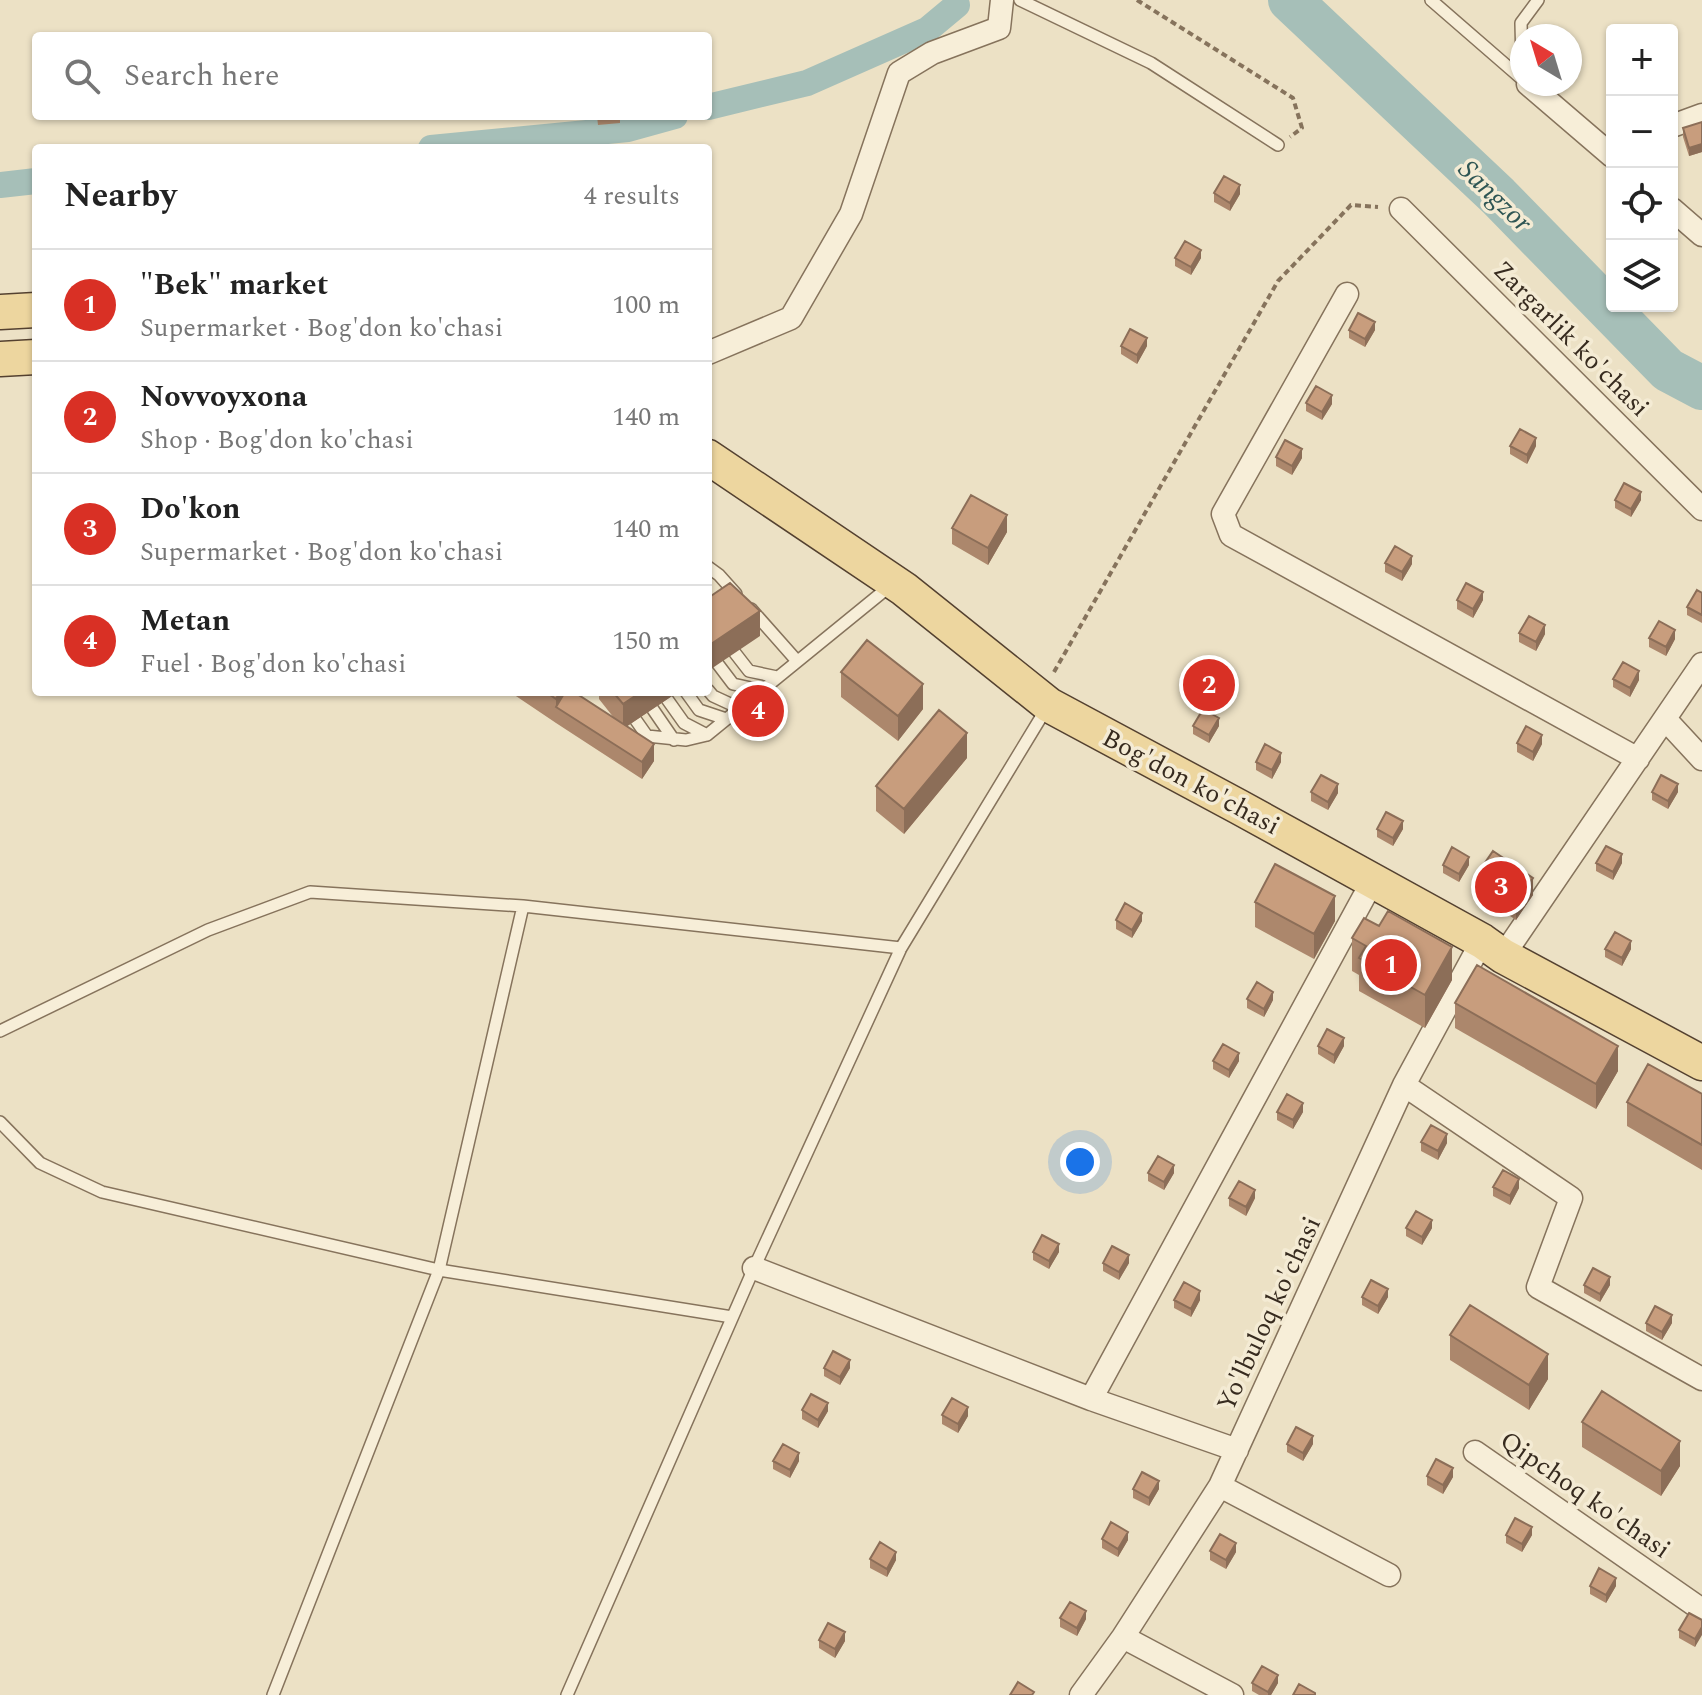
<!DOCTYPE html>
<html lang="en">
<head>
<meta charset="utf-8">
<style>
	body { margin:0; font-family:Spectral,serif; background:#f6f6f6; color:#222 }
	.controls { position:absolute; right:24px; top:24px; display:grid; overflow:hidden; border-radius:8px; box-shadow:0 2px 6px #0004 }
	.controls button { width:72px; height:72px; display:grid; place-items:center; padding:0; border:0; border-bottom:2px solid #e0e0e0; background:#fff; color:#222; font:40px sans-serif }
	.compass { position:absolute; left:1510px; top:24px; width:72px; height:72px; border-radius:50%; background:#fff; box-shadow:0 2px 6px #0004; rotate:322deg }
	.you { position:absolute; left:1080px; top:1162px; width:28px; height:28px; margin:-20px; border:6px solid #fff; border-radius:50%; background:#1a73e8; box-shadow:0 0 0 12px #1a73e833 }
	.badge { display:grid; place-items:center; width:52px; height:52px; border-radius:50%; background:#d93025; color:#fff; font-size:26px; font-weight:700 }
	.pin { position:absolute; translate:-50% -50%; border:4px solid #fff; box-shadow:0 2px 8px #0006 }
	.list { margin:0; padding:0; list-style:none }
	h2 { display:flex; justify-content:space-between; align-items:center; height:104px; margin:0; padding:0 32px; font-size:34px }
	h2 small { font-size:26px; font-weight:400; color:#767676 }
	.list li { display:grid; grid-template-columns:52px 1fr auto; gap:24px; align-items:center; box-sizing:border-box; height:112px; padding:0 32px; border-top:2px solid #e0e0e0 }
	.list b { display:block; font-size:30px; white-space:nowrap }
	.list p { margin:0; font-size:26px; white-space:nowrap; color:#767676 }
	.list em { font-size:26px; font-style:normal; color:#767676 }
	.icon { flex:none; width:44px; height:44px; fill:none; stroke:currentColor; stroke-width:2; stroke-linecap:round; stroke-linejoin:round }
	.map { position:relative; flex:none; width:1702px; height:1695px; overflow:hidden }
	.search { position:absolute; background:#fff; box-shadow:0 2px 6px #0004; left:32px; top:32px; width:680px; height:88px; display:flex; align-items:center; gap:20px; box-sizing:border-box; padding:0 28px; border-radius:8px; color:#767676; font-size:30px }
	.panel { position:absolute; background:#fff; box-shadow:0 2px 6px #0004; left:32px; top:144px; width:680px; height:552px; border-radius:8px }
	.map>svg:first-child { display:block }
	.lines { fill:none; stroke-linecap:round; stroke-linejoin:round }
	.canal { stroke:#a6bfb8; stroke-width:26 }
	.river { stroke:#a6bfb8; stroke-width:44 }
	.service-casing { stroke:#86735c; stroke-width:14 }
	.minor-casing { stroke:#86735c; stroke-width:25 }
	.primary-casing { stroke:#544130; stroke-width:37 }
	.path { stroke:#86735c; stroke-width:4; stroke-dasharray:6 4; stroke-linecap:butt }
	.service { stroke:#f7eed8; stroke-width:11 }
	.minor { stroke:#f7eed8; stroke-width:22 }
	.primary { stroke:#edd69f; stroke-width:34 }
	.wall { fill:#ac876c }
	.shaded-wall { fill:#8c6e58 }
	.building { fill:#c89d7d; stroke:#8c6e58; stroke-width:2 }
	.labels { text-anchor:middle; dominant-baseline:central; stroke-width:7; stroke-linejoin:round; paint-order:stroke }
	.street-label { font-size:26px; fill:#372b1f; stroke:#f4ebd4 }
	.water-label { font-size:28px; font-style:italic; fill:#2f5654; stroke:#f4ebd4 }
</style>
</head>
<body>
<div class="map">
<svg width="1702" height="1695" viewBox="0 0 1702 1695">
	<rect width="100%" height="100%" fill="#ece1c5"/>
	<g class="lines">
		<path class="canal" d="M708 107 807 83 927 30 957 5
			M431 148 628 129 675 116
			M0 185 36 181"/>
		<path class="river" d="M1290 0 1498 196 1668 370 1702 388"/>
		<defs>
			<path id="service" d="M1020 0 1151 63 1278 145
				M1431 0 1522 79
				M1522 63 1521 23 1538 0
				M708 567 719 575 736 594
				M751 609 797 661
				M728 644 749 671 777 677
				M708 651 733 684 760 690
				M708 690 713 696 739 708
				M616 692 647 736 686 740 707 735 890 586
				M641 692 674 740
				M662 692 684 723 707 735
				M686 692 699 710 726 719
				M0 1031 208 930 310 892 523 906 901 948
				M0 1122 40 1163 102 1192 439 1270 732 1317
				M273 1695 439 1270 523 906
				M567 1695 754 1268 901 948 1046 709"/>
			<path id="minor" d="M1528 84 1612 156
				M1672 126 1702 115
				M1401 209 1702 509
				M1672 209 1702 235
				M1347 294 1223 514 1231 535 1638 759
				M708 353 791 318 851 214 899 73 932 53 999 28 1002 0
				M1665 719 1702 759
				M1503 956 1702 664
				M1404 1085 1571 1198 1538 1287 1702 1379
				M754 1268 1091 1399 1237 1450
				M1091 1399 1372 882
				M1475 1452 1702 1610
				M1220 1486 1389 1575
				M1123 1637 1232 1695
				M1081 1695 1123 1637 1220 1486 1404 1085 1482 941"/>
			<path id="primary" d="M0 312 36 310
				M0 359 36 357
				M708 457 904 589 1049 705 1239 807 1482 941 1503 956 1702 1063"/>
		</defs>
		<use href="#service" class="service-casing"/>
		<use href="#minor" class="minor-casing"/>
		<use href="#primary" class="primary-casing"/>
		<path class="path" d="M1137 0 1293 98 1302 128 1290 137
			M1054 672 1278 281 1351 205 1378 207"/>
		<use href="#service" class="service"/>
		<use href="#minor" class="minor"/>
		<use href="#primary" class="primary"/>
	</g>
	<path class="wall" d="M597 116H620V123L598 125Z
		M1702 122V152L1689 156 1683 137V128Z
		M1214 193 1240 194 1230 211 1214 202Z
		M1175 258H1201L1191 275 1175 266Z
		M1349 330H1375L1365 347 1349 338Z
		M1121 346H1147L1137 364 1121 354Z
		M1306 403 1332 404 1322 420 1306 411Z
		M1510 446H1536L1527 464 1510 454Z
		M1276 457 1302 458 1292 475 1276 466Z
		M1615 500H1641L1631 517 1615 508Z
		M952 528 1007 532 988 565 952 544Z
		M1385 563 1412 564 1402 581 1385 572Z
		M1702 593V623L1687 615V607Z
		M1457 600H1483L1473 618 1457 609Z
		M1519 633 1545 634 1536 651 1519 642Z
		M1649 638 1675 639 1666 656 1649 647Z
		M841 672 923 709 898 741 841 697Z
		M1613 679 1639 680 1630 697 1613 687Z
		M510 692H577L576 693 614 718 599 699V692H678L627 726 654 761 642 779 556 723Z
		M1193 726H1219L1209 743 1193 734Z
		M1517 743 1542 744 1533 761 1517 752Z
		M967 758 904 834 876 811V786Z
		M1256 762H1281L1272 779 1256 770Z
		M1311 792 1338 793 1328 810 1311 801Z
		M1652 792H1678L1668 809 1652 800Z
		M1377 829H1403L1393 846 1377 837Z
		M1596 863H1622L1613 880 1596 871Z
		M1443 865H1469L1459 882 1443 873Z
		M1476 876 1533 895 1516 920 1476 893Z
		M1255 902 1335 921 1314 959 1255 927Z
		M1116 920 1142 921 1132 938 1116 929Z
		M1352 938 1452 980 1425 1028 1359 991V975L1352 971Z
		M1605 949H1631L1622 966 1605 957Z
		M1247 999 1273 1000 1264 1017 1247 1008Z
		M1455 1003 1618 1071 1596 1109 1455 1028Z
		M1318 1046H1344L1334 1064 1318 1054Z
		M1213 1061H1239L1229 1078 1213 1069Z
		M1702 1094V1170L1627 1126V1102Z
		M1277 1112H1303L1293 1129 1277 1120Z
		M1421 1142 1447 1143 1438 1160 1421 1151Z
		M1148 1173H1174L1164 1190 1148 1181Z
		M1493 1187 1519 1188 1510 1205 1493 1196Z
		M1229 1198H1255L1246 1216 1229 1206Z
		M1406 1228H1432L1422 1245 1406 1236Z
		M1033 1252H1059L1049 1269 1033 1260Z
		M1103 1263H1129L1119 1280 1103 1271Z
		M1584 1285H1610L1600 1302 1584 1293Z
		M1362 1297H1388L1378 1314 1362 1305Z
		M1174 1300H1200L1191 1317 1174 1308Z
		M1646 1323H1672L1662 1340 1646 1331Z
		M1450 1335 1548 1379 1529 1410 1450 1360Z
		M824 1368H850L840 1385 824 1376Z
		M802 1410 828 1411 818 1428 802 1419Z
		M942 1415 968 1416 958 1433 942 1424Z
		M1582 1422 1680 1466 1661 1496 1582 1447Z
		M1287 1444H1313L1303 1461 1287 1452Z
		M773 1461H799L790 1478 773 1469Z
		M1427 1476 1453 1477 1443 1494 1427 1485Z
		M1133 1489H1159L1149 1506 1133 1498Z
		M1506 1535H1532L1522 1552 1506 1543Z
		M1102 1539 1128 1540 1118 1557 1102 1548Z
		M1210 1551 1236 1552 1226 1569 1210 1560Z
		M870 1559 896 1560 887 1577 870 1568Z
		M1590 1586H1616L1606 1603 1590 1594Z
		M1060 1618 1086 1619 1077 1636 1060 1627Z
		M1702 1620 1695 1647 1679 1638V1630Z
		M819 1640 845 1641 835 1658 819 1648Z
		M1252 1683H1278L1271 1695H1259L1252 1691Z"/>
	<path class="shaded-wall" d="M1702 144V152L1689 156V148Z
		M1240 185V194L1230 211V203Z
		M1201 250V258L1191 275V267Z
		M1375 322V330L1365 347V339Z
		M1147 338V346L1137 364V355Z
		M1332 395V404L1322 420V412Z
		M1536 438V446L1527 464V455Z
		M1302 449V458L1292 475V466Z
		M1641 492V500L1631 517V509Z
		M1007 515V532L988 565V548Z
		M1412 556V564L1402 581V572Z
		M1483 592V600L1473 618V609Z
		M760 611V636L708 671V646Z
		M1545 625V634L1536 651V642Z
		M1675 630V639L1666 656V647Z
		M1639 671V680L1630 697V688Z
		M923 684V709L898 741V716Z
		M560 692H577L564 712 556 707V699Z
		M641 692H678L623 729V704Z
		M1219 718V726L1209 743V735Z
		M967 733V758L904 834V809Z
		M1542 735V744L1533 761V752Z
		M654 744V761L642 779V762Z
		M1281 753V762L1272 779V770Z
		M1338 784V793L1328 810V802Z
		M1678 784V792L1668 809V801Z
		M1403 821V829L1393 846V838Z
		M1622 854V863L1613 880V872Z
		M1469 857V865L1459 882V874Z
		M1533 878V895L1516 920V904Z
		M1335 896V921L1314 959V934Z
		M1142 913V921L1132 938V930Z
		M1631 941V949L1622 966V958Z
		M1452 947V980L1425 1028V995Z
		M1273 992V1000L1264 1017V1009Z
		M1344 1038V1046L1334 1064V1055Z
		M1618 1046V1071L1596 1109V1084Z
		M1239 1053V1061L1229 1078V1070Z
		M1303 1103V1112L1293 1129V1120Z
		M1447 1134V1143L1438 1160V1151Z
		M1174 1165V1173L1164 1190V1182Z
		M1519 1179V1188L1510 1205V1196Z
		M1255 1190V1198L1246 1216V1207Z
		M1432 1220V1228L1422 1245V1237Z
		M1059 1244V1252L1049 1269V1261Z
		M1129 1255V1263L1119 1280V1272Z
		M1610 1277V1285L1600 1302V1294Z
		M1388 1289V1297L1378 1314V1306Z
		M1200 1291V1300L1191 1317V1309Z
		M1672 1315V1323L1662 1340V1332Z
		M1548 1354V1379L1529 1410V1385Z
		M850 1360V1368L840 1385V1377Z
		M828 1403V1411L818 1428V1420Z
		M968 1407V1416L958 1433V1424Z
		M1313 1436V1444L1303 1461V1453Z
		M1680 1441V1466L1661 1496V1471Z
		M799 1453V1461L790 1478V1470Z
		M1453 1468V1477L1443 1494V1485Z
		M1159 1481V1489L1149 1506V1498Z
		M1532 1527V1535L1522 1552V1544Z
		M1128 1532V1540L1118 1557V1549Z
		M1236 1543V1552L1226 1569V1560Z
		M896 1552V1560L887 1577V1569Z
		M1616 1578V1586L1606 1603V1595Z
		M1086 1611V1619L1077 1636V1628Z
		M1702 1627V1635L1695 1647V1639Z
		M845 1632V1641L835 1658V1649Z
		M1278 1675V1683L1271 1695H1268V1692Z"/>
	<path class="building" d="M1702 122V144L1689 148 1683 128Z
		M1224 176 1240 185 1230 203 1214 193Z
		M1185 241 1201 250 1191 267 1175 258Z
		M1358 313 1375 322 1365 339 1349 330Z
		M1130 329 1147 338 1137 355 1121 346Z
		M1316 386 1332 395 1322 412 1306 403Z
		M1520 429 1536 438 1527 455 1510 446Z
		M1285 440 1302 449 1292 466 1276 457Z
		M1624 483 1641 492 1631 509 1615 500Z
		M971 495 1007 515 988 548 952 528Z
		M1395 546 1412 556 1402 572 1385 563Z
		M730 583 760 611 708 646V598Z
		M1466 583 1483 592 1473 609 1457 600Z
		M1697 590 1702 593V615L1687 607Z
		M1529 616 1545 625 1536 642 1519 633Z
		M1659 621 1675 630 1666 647 1649 638Z
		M867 640 923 684 898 716 841 672Z
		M1623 662 1639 671 1630 688 1613 679Z
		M546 692H560L556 699Z
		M565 692H574L654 744 642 762 556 707Z
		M613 692H641L623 704Z
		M1203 709 1219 718 1209 735 1193 726Z
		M939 710 967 733 904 809 876 786Z
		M1526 726 1542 735 1533 752 1517 743Z
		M1265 744 1281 753 1272 770 1256 762Z
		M1321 775 1338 784 1328 802 1311 792Z
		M1661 775 1678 784 1668 801 1652 792Z
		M1386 812 1403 821 1393 838 1377 829Z
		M1606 846 1622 854 1613 872 1596 863Z
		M1452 847 1469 857 1459 874 1443 865Z
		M1493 851 1533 878 1516 904 1476 876Z
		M1275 864 1335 896 1314 934 1255 902Z
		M1125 903 1142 913 1132 930 1116 920Z
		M1388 911 1452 947 1425 995 1359 958 1366 946 1352 938 1364 918 1379 926Z
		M1615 932 1631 941 1622 958 1605 949Z
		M1477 965 1618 1046 1596 1084 1455 1003Z
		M1257 982 1273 992 1264 1009 1247 999Z
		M1327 1029 1344 1038 1334 1055 1318 1046Z
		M1223 1044 1239 1053 1229 1070 1213 1061Z
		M1648 1064 1702 1094V1145L1627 1102Z
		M1287 1094 1303 1103 1293 1120 1277 1112Z
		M1431 1125 1447 1134 1438 1151 1421 1142Z
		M1158 1156 1174 1165 1164 1182 1148 1173Z
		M1503 1170 1519 1179 1510 1196 1493 1187Z
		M1239 1181 1255 1190 1246 1207 1229 1198Z
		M1416 1211 1432 1220 1422 1237 1406 1228Z
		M1042 1235 1059 1244 1049 1261 1033 1252Z
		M1112 1246 1129 1255 1119 1272 1103 1263Z
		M1593 1268 1610 1277 1600 1294 1584 1285Z
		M1371 1280 1388 1289 1378 1306 1362 1297Z
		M1184 1282 1200 1291 1191 1309 1174 1300Z
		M1470 1305 1548 1354 1529 1385 1450 1335Z
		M1655 1306 1672 1315 1662 1332 1646 1323Z
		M833 1351 850 1360 840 1377 824 1368Z
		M1602 1391 1680 1441 1661 1471 1582 1422Z
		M811 1394 828 1403 818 1420 802 1410Z
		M952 1398 968 1407 958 1424 942 1415Z
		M1296 1427 1313 1436 1303 1453 1287 1444Z
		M783 1444 799 1453 790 1470 773 1461Z
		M1436 1459 1453 1468 1443 1485 1427 1476Z
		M1142 1472 1159 1481 1149 1498 1133 1489Z
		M1515 1518 1532 1527 1522 1544 1506 1535Z
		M1111 1522 1128 1532 1118 1549 1102 1539Z
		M1220 1534 1236 1543 1226 1560 1210 1551Z
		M880 1542 896 1552 887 1569 870 1559Z
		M1599 1568 1616 1578 1606 1595 1590 1586Z
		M1070 1602 1086 1611 1077 1628 1060 1618Z
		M1689 1613 1702 1620V1627L1695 1639 1679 1630Z
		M828 1623 845 1632 835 1649 819 1640Z
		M1262 1666 1278 1675 1268 1692 1252 1683Z
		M1018 1682 1034 1692 1032 1695H1010Z
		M1299 1684 1315 1693V1695H1293Z"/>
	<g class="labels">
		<g class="street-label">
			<text transform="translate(1571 339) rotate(45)">Zargarlik ko'chasi</text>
			<text transform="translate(1191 782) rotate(28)">Bog'don ko'chasi</text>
			<text transform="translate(1269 1314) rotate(-65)">Yo'lbuloq ko'chasi</text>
			<text transform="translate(1585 1495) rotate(35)">Qipchoq ko'chasi</text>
		</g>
		<g class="water-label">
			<text transform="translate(1495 196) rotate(44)">Sangzor</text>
		</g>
	</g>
</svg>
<div class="controls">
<button>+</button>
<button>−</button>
<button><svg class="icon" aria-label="locate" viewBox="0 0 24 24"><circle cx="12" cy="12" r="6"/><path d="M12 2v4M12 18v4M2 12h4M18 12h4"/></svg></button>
<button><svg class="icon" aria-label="layers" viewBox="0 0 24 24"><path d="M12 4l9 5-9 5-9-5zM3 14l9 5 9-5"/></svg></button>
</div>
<svg class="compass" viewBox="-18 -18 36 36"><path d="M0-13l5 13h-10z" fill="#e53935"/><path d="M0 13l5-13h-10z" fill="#767676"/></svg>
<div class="you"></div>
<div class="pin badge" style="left:1391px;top:965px">1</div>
<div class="pin badge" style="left:1209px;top:685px">2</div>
<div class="pin badge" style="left:1501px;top:887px">3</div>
<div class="pin badge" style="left:758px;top:711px">4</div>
<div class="search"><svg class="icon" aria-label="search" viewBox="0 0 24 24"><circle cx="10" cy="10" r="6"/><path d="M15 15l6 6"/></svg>Search here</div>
<section class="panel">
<h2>Nearby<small>4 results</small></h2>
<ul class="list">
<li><span class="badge">1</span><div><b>&quot;Bek&quot; market</b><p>Supermarket · Bog'don ko'chasi</p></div><em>100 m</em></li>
<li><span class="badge">2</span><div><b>Novvoyxona</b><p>Shop · Bog'don ko'chasi</p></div><em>140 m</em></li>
<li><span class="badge">3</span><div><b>Do'kon</b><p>Supermarket · Bog'don ko'chasi</p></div><em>140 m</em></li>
<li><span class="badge">4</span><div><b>Metan</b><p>Fuel · Bog'don ko'chasi</p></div><em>150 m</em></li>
</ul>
</section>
</div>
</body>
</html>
